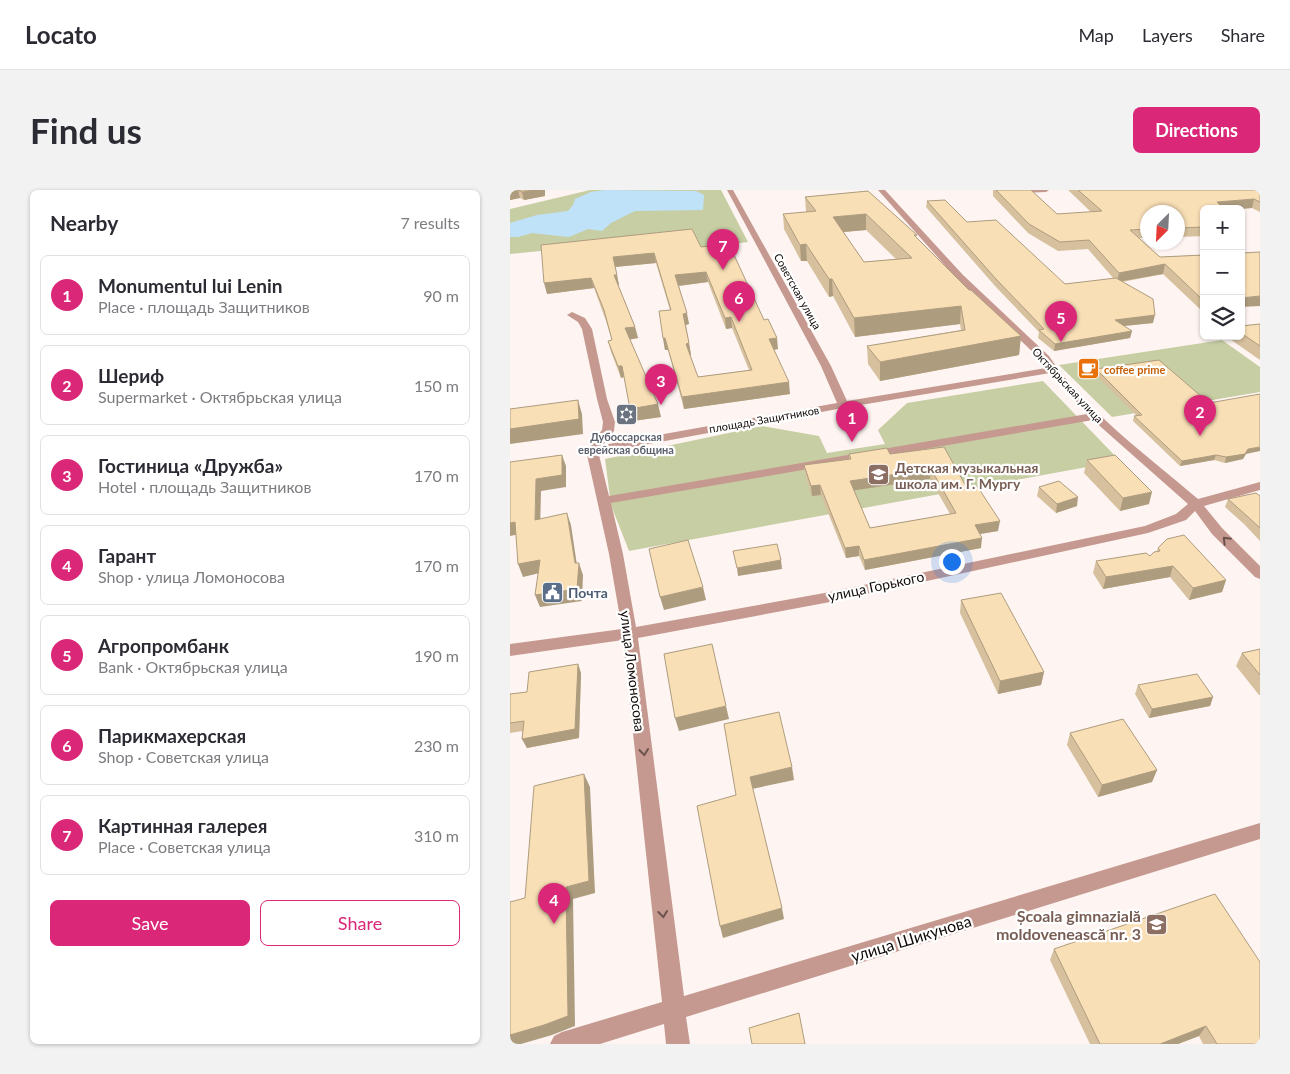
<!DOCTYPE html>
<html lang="en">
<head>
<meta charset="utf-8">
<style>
	body { margin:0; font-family:Lato,sans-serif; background:#f2f2f3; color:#2b2b33 }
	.controls { position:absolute; right:15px; top:15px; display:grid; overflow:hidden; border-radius:8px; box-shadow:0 1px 4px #0004 }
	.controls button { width:45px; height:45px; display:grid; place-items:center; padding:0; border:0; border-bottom:1px solid #e1e1e2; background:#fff; color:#2b2b33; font:25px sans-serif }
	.compass { position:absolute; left:630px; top:15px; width:45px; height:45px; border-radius:50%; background:#fff; box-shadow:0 1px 4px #0004; rotate:204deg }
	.you { position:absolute; left:441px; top:371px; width:18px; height:18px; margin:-12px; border:4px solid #fff; border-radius:50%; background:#1a73e8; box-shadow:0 0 0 8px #1a73e833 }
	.badge { display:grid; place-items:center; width:32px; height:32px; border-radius:50%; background:#db2777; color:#fff; font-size:16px; font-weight:700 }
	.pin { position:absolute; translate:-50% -41px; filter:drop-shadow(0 1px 2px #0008) }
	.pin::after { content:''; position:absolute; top:26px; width:18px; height:15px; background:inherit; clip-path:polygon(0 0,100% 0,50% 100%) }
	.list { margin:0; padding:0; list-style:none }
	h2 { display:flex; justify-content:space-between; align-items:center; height:65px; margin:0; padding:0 20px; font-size:21px }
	h2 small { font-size:16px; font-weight:400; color:#7c7c81 }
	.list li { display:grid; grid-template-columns:32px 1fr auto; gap:15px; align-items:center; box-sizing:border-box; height:80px; margin:0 10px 10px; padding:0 10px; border:1px solid #e1e1e2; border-radius:8px }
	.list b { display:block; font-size:19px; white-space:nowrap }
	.list p { margin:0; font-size:16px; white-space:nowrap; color:#7c7c81 }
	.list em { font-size:16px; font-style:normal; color:#7c7c81 }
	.actions { display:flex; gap:10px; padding:15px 20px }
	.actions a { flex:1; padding:11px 0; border:1px solid #db2777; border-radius:8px; text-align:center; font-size:18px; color:#db2777 }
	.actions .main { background:#db2777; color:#fff }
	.icon { flex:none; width:28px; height:28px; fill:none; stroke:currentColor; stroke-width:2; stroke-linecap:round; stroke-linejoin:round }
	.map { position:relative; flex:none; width:750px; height:854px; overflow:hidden; border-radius:8px }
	header { display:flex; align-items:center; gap:30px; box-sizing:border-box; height:70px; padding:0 25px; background:#fff; border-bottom:1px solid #e1e1e2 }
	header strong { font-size:24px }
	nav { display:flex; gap:28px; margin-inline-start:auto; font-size:18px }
	.intro { display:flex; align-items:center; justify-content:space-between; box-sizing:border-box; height:120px; padding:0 30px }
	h1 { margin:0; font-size:35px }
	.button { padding:12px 22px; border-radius:8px; background:#db2777; color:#fff; font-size:18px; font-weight:700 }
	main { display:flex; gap:30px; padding:0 30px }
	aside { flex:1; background:#fff; border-radius:8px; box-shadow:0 1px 4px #0004 }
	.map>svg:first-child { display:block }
	.green { fill:#c7cea3 }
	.water { fill:#bfe2f9 }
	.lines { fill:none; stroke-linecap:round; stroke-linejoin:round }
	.minor { fill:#c59990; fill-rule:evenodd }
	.wall { fill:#d6c09d; fill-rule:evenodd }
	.shaded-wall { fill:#ae9c7f }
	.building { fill:#f9dfb6; stroke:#ae9c7f; fill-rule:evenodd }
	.oneway { stroke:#6c524c }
	.labels { text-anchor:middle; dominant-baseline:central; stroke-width:4.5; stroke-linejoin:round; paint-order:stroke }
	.far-street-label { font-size:11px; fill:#120b09; stroke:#fff }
	.far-food-label { font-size:11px; font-weight:bold; fill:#c56008; stroke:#fff; text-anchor:start }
	.far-worship-label { font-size:11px; font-weight:bold; fill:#5b616d; stroke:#fff }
	.education-label { font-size:14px; font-weight:bold; fill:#785e54; stroke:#fff; text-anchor:start }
	.street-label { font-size:14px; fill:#120b09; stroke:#fff }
	.service-label { font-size:14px; font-weight:bold; fill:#4e5e75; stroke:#fff; text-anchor:start }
	.near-education-label { font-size:16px; font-weight:bold; fill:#785e54; stroke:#fff; text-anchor:end }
	.near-street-label { font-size:16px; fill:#120b09; stroke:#fff }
</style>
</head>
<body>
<header>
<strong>Locato</strong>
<nav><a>Map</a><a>Layers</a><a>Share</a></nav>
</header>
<div class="intro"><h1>Find us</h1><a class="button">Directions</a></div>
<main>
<aside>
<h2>Nearby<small>7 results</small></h2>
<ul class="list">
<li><span class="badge">1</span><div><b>Monumentul lui Lenin</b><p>Place · площадь Защитников</p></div><em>90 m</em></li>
<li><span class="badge">2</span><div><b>Шериф</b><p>Supermarket · Октябрьская улица</p></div><em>150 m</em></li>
<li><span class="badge">3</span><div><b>Гостиница «Дружба»</b><p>Hotel · площадь Защитников</p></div><em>170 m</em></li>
<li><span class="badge">4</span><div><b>Гарант</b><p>Shop · улица Ломоносова</p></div><em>170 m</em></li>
<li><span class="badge">5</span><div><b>Агропромбанк</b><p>Bank · Октябрьская улица</p></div><em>190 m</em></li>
<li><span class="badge">6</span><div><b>Парикмахерская</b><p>Shop · Советская улица</p></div><em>230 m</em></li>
<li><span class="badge">7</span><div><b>Картинная галерея</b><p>Place · Советская улица</p></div><em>310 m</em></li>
</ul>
<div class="actions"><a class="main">Save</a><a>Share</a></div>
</aside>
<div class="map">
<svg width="750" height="854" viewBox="0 0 750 854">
	<rect width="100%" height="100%" fill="#fef5f2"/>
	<path class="green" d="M80 0H211L238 52 191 58 184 46 0 64V19Z
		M712 150 750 177V202L602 227 549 175Z
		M533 191 610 271 119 361 101 315 95 269 252 236 309 246 317 263 375 254 368 240 397 213Z"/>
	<path class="water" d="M95 0 186 1 194 5 193 20 125 21 101 33 92 41 78 39 59 47 22 43 8 47H0V33L27 25 58 21 63 15 65 9 81 2Z"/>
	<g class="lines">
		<path class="minor" d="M217 0H223L321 176 337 211 536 178 531 170 447 89 368 0H375L453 85 539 166C575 221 638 266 688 309L750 292V300L694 316 712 338 750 376V389L745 387 702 344 685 321 676 330 638 343 320 412 128 448 174 806 750 633V649L176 827 180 854H156L154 834 90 854H40L44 846 52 842 152 812 113 450 0 466V454L112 439 99 364 77 265 83 251 92 240 93 232 87 209 72 139 68 132 57 125 62 122 75 128 82 139 97 209 105 232 104 241 93 255 327 213 311 176ZM540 183 577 224 99 306 89 265 90 263 333 218ZM583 230 678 314 666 324 635 336 320 402 126 437 113 364 101 313Z
			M514 0H539L536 2 512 3 511 2Z"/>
	</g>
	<path class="wall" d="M0 0H35V6L14 10 10 8 0 10Z
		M483 0H521L547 24 581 22 558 0H750V22L742 18 729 19H694V46L668 47V22H638V48H629L650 67 694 65V121H692L653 84 612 92 643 133 614 136 622 141 620 148 544 161 528 148 529 142 485 96 416 17 417 11 457 32 555 94 604 89 578 59 548 61 518 43 483 6Z
		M358 1 407 45 406 47 459 100 511 146 509 165 370 191 358 174 357 156 451 140 450 134 345 147 323 106 319 107 297 71H291L274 39 273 24 296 22 295 7ZM356 40 386 69 354 72 333 42Z
		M31 55 191 57 254 130 268 159 264 160 280 204 174 219 158 160H155L153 148 160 120 146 73 105 77 109 95H108L125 137 128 148 120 149 151 227 123 231 114 187 111 188 101 162 98 151 102 150 96 131 84 98 37 104ZM198 92 216 139 222 138 239 180 188 187 180 165H181L176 135 179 134 169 96Z
		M750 134V170L717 147V146H731V136Z
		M586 179 736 264 733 269 715 273 704 270 670 276 623 231 624 226H627L585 184Z
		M434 257 457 298 488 341 470 344 471 358 355 380 349 366 336 368 311 305 302 306 295 285 294 275 339 269V264H380ZM420 289 440 324 360 338 344 300Z
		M577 270 639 314 610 321 574 283Z
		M529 297 567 316 546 323 527 306Z
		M750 306V351L734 334 715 317 718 309Z
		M648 358 716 390 712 402 679 410 660 387 593 399 583 383 586 371 640 366 647 361Z
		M451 410 534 482 531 495 488 504 450 423Z
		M750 459V505H749L726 476 732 463Z
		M68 474 71 483 69 548 17 558 12 549 13 541 0 543V504L17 502Z
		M628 495 703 507 700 516 639 528 625 504Z
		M560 543 647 580 642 592 588 607 557 555Z
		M544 759 750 854H693L689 846 668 854H580L540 770Z"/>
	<path class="shaded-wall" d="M8 0 10 8 0 10V1Z
		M24 0H35V6L14 10 12 2Z
		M744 9 742 18 729 19H705L707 12Z
		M356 24V40L323 43V27Z
		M296 54 297 71H291L290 55Z
		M144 63 146 73 105 77 103 67Z
		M655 74 653 84 607 92 609 83Z
		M196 82 198 92 167 96 165 85Z
		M104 85H107L109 95H107Z
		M81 88 84 98 37 104 34 93Z
		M319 89H322L323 106 319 107Z
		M750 106V116L731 117V108Z
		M451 116 450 134 345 147 344 128Z
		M177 123 179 134 175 135 173 124Z
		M645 125 643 133 603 137 605 130Z
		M221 127 222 138 216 139 215 128Z
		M125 137 128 148 118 150 115 138Z
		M622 141 620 148 544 161 545 154Z
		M511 146 509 165 370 191V172Z
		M153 148H155L158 160H155Z
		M267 148 268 159 261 160 259 149Z
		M179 153 181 165H179L176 154Z
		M108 176H112L114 187 111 188Z
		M279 192 280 204 174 219 172 207Z
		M68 210 72 224 73 244 0 254V239Z
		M148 214 151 227 123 231 120 219Z
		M750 257V261L736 264 733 269 715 273 716 267 738 259Z
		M52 265 56 276V297L31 301 30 342 25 330 26 289Z
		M706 265 704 270 670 276 672 271Z
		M421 279 420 289 340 301V291Z
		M310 295 311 305 302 306 301 296Z
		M642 302 639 314 610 321 613 308Z
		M568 307 567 316 546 323 547 314Z
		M57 323 61 335 68 382 69 373 73 385 72 411 30 417 25 405 65 373Z
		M490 331 488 341 464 345 465 335Z
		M5 332 10 344 0 346V333Z
		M472 348 471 358 355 380 354 370Z
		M349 356V366L336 368 335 358Z
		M30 370 34 382 13 387 8 374Z
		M271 370 272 379 228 386 227 378Z
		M663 376 660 387 593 399 596 387Z
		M716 390 712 402 679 410 683 398Z
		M193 397 196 410 154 420 150 407Z
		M68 474 71 483 69 548 17 558 12 549Z
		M534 482 531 495 488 504 490 491Z
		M703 507 700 516 639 528 642 519Z
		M216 516 219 529 169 541 165 528Z
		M282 577 284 590 242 599 240 587Z
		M647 580 642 592 588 607 592 595Z
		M74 584 80 597 85 703 63 709 65 836 42 845 11 854H0V845L56 697Z
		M272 718 274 729 213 748 210 736Z
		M696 836 689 846 668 854H650Z"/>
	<path class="building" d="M8 0H24L12 2Z
		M486 0H521L547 24 592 21 568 0H750V12L744 9 707 12 714 19H694V37L668 38V22H638V39L620 40 650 67 694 65V111L655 74 609 83 579 50 550 52 519 34Z
		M358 1 407 45H404L459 100H461L511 146 370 172 357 156 455 140 451 116 344 128 322 89H319L296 54 290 55 273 24 306 21 295 7ZM356 24 402 68 354 72 323 27Z
		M435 10 457 32 486 30 555 94 606 88 643 109 645 125 605 130 622 141 545 154 529 140 534 139 486 89 417 11Z
		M182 39 191 57 219 54 254 130 258 129 267 148 259 149 279 192 172 207 155 148H153L149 121 161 120 144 63 103 67 107 85H104L125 137 115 138 148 214 120 219 112 176H108L98 151 102 150 94 120 81 88 34 93 31 55ZM196 82 215 128 221 127 242 180 188 187 176 154 179 153 173 124 177 123 165 85Z
		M750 62V106L731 108V63Z
		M750 134V156L731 143V136Z
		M649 170 699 213 750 204V257L738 259 735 264 716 267 706 265 672 271 624 226 632 225 586 179Z
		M68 210 69 229 0 239V219Z
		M434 257 457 298 467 296 490 331 465 335 472 348 354 370 349 356 335 358 310 295 301 296 294 275 341 269 339 264 377 258 380 264ZM421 279 446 323 360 338 340 291Z
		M52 265V285L26 289 25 330 57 323 65 373H69L67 399 25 405 30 370 8 374 5 332 0 333V272Z
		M605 265 642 302 613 308 577 270Z
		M549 291 568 307 547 314 529 297Z
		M746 303 750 306V338L737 326 718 309Z
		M674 345 716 390 683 398 663 376 596 387 586 371 636 363 640 366 644 362 650 361 648 358 657 349Z
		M178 350 193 397 150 407 139 359Z
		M267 354 271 370 227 378 223 361Z
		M491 403 534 482 490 491 451 410Z
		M202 454 216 516 165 528 154 464Z
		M750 459V485L732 463Z
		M68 474 65 539 12 549 14 531 0 533V504L17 502 19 482Z
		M687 484 703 507 642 519 628 495Z
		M269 522 282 577 240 587 272 718 210 736 187 616 226 605 214 534Z
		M613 529 647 580 592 595 560 543Z
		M74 584 79 691 56 697 58 826 34 835 0 845V712L15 708 24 596Z
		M705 704 750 772V854H707L696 836 650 854H590L544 759Z
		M289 823 295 854H242L239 838Z"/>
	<defs><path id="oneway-chevron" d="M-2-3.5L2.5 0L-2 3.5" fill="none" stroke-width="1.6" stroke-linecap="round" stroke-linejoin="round" transform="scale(1.25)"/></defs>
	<g class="oneway">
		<use href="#oneway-chevron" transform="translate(716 350) rotate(-135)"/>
		<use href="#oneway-chevron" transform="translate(134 562) rotate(83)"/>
		<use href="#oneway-chevron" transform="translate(153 724) rotate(83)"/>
	</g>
	<defs>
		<symbol id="cafe-square" viewBox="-11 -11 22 22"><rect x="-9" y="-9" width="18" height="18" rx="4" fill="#e8710a" stroke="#fff"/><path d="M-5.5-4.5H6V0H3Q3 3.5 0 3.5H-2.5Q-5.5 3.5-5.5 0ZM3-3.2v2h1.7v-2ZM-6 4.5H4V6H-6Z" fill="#fff"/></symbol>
		<symbol id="synagogue-square" viewBox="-11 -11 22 22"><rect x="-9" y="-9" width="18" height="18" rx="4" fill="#6b7280" stroke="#fff"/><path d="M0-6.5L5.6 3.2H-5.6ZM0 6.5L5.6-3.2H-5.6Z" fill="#fff"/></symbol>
		<symbol id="school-square" viewBox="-11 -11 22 22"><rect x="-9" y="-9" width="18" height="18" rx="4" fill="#8d6e63" stroke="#fff"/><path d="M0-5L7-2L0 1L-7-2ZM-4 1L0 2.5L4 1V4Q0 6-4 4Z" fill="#fff"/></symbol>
		<symbol id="civic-square" viewBox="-11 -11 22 22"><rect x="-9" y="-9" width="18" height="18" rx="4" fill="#5c6f8a" stroke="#fff"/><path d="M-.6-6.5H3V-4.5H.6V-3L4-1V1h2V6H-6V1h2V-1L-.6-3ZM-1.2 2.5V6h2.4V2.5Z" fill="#fff"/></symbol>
	</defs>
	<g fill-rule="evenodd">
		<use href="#cafe-square" x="566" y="166" width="25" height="25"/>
		<use href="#synagogue-square" x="104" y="212" width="25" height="25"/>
		<use href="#school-square" x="356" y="272" width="25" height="25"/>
		<use href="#civic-square" x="30" y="390" width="25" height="25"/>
		<use href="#school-square" x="634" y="722" width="25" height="25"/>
	</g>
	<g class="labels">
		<g class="far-street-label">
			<text transform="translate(288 101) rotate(61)">Советская улица</text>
			<text transform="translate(558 195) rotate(47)">Октябрьская улица</text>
			<text transform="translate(254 229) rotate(-10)">площадь Защитников</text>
		</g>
		<g class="far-food-label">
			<text x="594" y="179">coffee prime</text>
		</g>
		<g class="far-worship-label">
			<text x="116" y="246">Дубоссарская<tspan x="116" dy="13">еврейская община</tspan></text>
		</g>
		<g class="education-label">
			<text x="385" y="277">Детская музыкальная<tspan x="385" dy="16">школа им. Г. Мургу</tspan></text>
		</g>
		<g class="street-label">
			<text transform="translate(366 396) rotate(-12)">улица Горького</text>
			<text transform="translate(123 481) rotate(83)">улица Ломоносова</text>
		</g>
		<g class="service-label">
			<text x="58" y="402">Почта</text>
		</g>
		<g class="near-education-label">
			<text x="631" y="725">Școala gimnazială<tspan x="631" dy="18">moldovenească nr. 3</tspan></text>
		</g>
		<g class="near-street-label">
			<text transform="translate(401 748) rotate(-17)">улица Шикунова</text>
		</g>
	</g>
</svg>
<div class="controls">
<button>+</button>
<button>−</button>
<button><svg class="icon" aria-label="layers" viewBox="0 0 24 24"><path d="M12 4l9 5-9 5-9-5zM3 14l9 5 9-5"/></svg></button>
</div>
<svg class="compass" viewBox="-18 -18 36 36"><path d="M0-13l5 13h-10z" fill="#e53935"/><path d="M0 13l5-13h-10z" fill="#7c7c81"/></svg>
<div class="you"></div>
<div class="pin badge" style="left:342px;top:252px">1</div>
<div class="pin badge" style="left:690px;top:246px">2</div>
<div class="pin badge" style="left:151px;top:215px">3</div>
<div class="pin badge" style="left:44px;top:734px">4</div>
<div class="pin badge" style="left:551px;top:152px">5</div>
<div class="pin badge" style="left:229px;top:132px">6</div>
<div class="pin badge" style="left:213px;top:80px">7</div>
</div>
</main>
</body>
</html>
